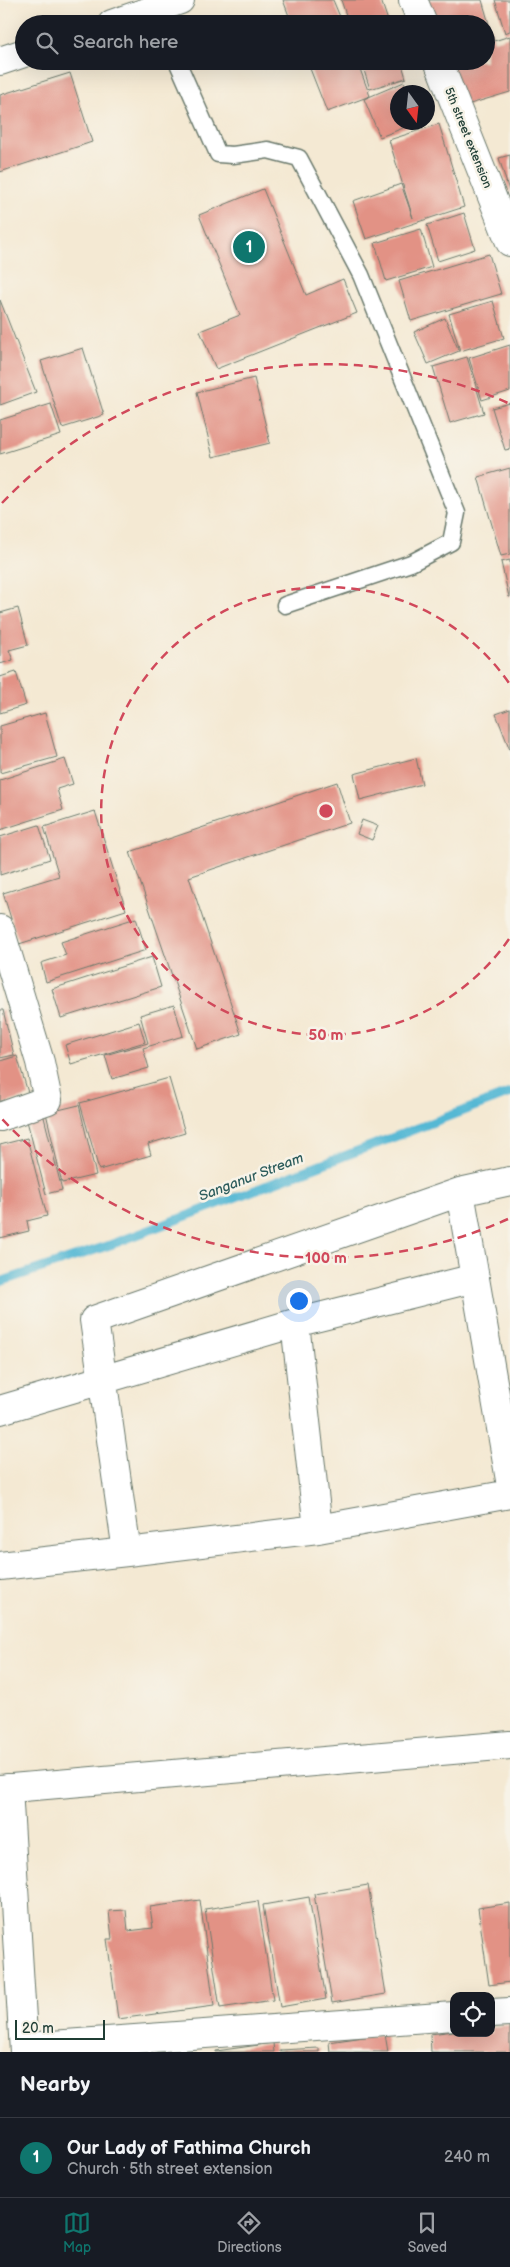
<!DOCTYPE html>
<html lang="en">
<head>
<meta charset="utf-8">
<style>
	body { margin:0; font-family:"Balsamiq Sans",sans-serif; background:#20242c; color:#f1f3f6 }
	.controls { position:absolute; right:15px; bottom:15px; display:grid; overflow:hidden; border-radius:10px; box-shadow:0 5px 20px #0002 }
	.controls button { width:45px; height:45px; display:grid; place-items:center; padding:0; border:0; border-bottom:1px solid #363941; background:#171b24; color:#f1f3f6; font:25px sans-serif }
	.compass { position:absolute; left:390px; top:85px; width:45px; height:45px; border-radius:50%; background:#171b24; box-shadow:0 5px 20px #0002; rotate:165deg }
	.scale { position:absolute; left:15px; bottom:12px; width:90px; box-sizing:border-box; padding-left:5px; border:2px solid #1f3d34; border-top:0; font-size:14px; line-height:18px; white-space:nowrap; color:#1f3d34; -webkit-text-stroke:4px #f7f3e8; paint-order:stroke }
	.you { position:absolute; left:298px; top:1300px; width:18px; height:18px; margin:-12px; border:4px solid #fff; border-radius:50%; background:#1a73e8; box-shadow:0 0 0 8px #1a73e833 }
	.badge { display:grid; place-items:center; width:32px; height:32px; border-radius:50%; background:#0f766e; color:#fff; font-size:16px; font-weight:700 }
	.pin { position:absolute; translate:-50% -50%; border:2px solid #fff; box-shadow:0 1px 5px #0006 }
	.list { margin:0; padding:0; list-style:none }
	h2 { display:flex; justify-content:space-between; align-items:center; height:65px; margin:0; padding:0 20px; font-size:21px }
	h2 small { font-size:16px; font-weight:400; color:#9ea1a6 }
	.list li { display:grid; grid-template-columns:32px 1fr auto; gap:15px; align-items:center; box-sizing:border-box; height:80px; padding:0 20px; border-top:1px solid #363941 }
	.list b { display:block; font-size:19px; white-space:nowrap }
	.list p { margin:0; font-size:16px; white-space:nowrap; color:#9ea1a6 }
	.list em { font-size:16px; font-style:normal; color:#9ea1a6 }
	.icon { flex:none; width:28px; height:28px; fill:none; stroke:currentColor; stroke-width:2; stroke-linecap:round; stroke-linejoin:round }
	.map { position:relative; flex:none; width:510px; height:2052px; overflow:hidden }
	.search { position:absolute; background:#171b24; box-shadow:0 5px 20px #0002; left:15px; right:15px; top:15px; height:55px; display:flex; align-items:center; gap:12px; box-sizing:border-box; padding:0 18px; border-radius:28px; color:#9ea1a6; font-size:19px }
	.sheet { height:145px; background:#171b24 }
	nav { display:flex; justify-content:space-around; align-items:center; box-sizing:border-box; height:70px; border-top:1px solid #363941; background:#171b24; font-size:14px; color:#9ea1a6 }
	nav a { display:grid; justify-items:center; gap:2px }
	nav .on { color:#0f766e }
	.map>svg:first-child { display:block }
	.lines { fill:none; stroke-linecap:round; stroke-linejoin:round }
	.stream { stroke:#55b8d4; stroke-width:9 }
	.building { fill:#e29285 }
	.lane-casing { stroke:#6a796c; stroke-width:19 }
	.street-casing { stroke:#6a796c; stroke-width:30 }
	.secondary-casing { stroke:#6a796c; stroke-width:30 }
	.lane { stroke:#fff; stroke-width:16 }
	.street { stroke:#fff; stroke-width:28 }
	.secondary { stroke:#fff; stroke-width:28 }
	.ring { fill:none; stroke:#d1495b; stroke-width:2.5; stroke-dasharray:9 6 }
	.labels { text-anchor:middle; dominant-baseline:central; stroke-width:5; stroke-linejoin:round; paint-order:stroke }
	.street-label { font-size:12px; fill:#1f3d34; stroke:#f7f3e8 }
	.water-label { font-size:14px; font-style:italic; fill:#2c5c5c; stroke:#f7f3e8 }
	.centre { fill:#d1495b; stroke:#f7f3e8; stroke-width:2.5 }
	.ring-label { font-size:15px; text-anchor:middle; font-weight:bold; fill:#d1495b; stroke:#f7f3e8; stroke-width:5; stroke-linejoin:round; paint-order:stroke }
</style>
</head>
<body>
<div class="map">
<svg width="510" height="2052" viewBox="0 0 510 2052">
	<rect width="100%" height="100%" fill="#f7f3e8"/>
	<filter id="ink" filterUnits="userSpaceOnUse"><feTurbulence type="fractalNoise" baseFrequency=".02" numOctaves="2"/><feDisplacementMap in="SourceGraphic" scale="10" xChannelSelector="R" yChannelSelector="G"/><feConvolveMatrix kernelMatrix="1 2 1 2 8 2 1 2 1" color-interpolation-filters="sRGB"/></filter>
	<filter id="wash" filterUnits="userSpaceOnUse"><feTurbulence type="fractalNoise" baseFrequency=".0096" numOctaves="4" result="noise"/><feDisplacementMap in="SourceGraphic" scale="20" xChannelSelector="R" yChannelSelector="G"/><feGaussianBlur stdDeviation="1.12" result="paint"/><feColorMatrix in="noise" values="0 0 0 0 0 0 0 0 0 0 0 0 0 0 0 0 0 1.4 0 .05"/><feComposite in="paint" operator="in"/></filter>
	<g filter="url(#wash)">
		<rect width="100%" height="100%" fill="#f4e9d3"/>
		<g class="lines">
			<path class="stream" d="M0 1282 110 1245 510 1093"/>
		</g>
		<g id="blocks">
			<path class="building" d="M283 0H333L343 24H292Z
				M341 0H381L389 24H349Z
				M428 0H482L494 41 510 36V92L460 107 446 61H486V24H435Z
				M495 0H510V31L505 33Z
				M307 61H357L370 96 327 112Z
				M361 61H401L406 78 370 89Z
				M70 73 92 142 0 172V95Z
				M404 82 409 92H398V122L416 123 380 137 364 99Z
				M439 124 464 207 366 239 353 201 401 184 413 218 389 140Z
				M510 155V194L499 158Z
				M263 189 306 295 343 279 357 313 216 369 200 331 240 315 199 215Z
				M464 213 475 249 438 261 427 225Z
				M421 229 432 267 386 281 375 243Z
				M489 254 501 294 411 321 399 281Z
				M0 300 36 392 0 405Z
				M493 301 504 338 460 351 449 314Z
				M445 318 459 351 428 364 414 332Z
				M510 345V391L482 400 469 358Z
				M83 348 104 415 62 428 41 361Z
				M467 357 484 413 450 423 433 367Z
				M254 378 270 443 213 457 197 392Z
				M510 403V449L505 450 492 408Z
				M51 404 61 435 0 454V420Z
				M510 468V554L501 556 478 477Z
				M510 560V597H509L501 562Z
				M18 608 28 645 9 650 13 660 0 664V613Z
				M16 672 26 705 0 713V677Z
				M510 709V750L496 714Z
				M45 713 57 757 0 773V726Z
				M416 758 422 784 360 800 354 774Z
				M65 759 73 784 57 789 63 810 0 830V780Z
				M337 782 350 823 189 877 241 1034 197 1049 130 852Z
				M95 811 126 910 19 944 3 893 59 876 44 827Z
				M362 820 378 826 372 840 357 834Z
				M39 825 50 859 0 875V837Z
				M136 918 146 950 46 982 41 963 66 955 61 942Z
				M152 957 161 987 61 1018 52 989Z
				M174 1005 183 1036 143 1048 149 1068 112 1079 105 1055 148 1043 140 1015Z
				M0 1010H3L14 1055 0 1058Z
				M139 1022 145 1042 71 1064 65 1045Z
				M17 1056 29 1096 0 1105V1061Z
				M169 1078 185 1133 148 1144 151 1155 99 1170 80 1103Z
				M79 1105 96 1175 62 1183 46 1113Z
				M43 1113 62 1190 46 1194 26 1117Z
				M27 1138 47 1216 27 1221 29 1231 0 1238V1145Z
				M368 1885 386 1994 332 2003 314 1894Z
				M309 1897 326 1999 280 2007 263 1905Z
				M200 1900 214 2006 118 2019 107 1939H112L109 1911 126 1910 128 1931 153 1928 150 1907Z
				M258 1901 273 2000 220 2008 205 1909Z
				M510 1903V1982L489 1985 478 1908Z
				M510 2025V2052H431L430 2034 454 2031V2033H491V2027Z
				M385 2034 388 2052H330L329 2042Z
				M273 2043 274 2052H216V2051Z
				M319 2048V2052H280V2050Z"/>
		</g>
	</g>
	<g filter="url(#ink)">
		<use href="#blocks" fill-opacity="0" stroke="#6a796c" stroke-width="1"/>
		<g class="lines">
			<defs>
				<path id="lane" d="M177 61 218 154 233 155 268 150 299 158 361 275 457 513 451 542 411 563 285 605"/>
				<path id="street" d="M413 0 423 24
					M438 61 510 242
					M0 929 40 1062 48 1100 0 1117
					M460 1192 510 1480
					M295 1323 318 1529 510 1494
					M0 1410 295 1323 475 1278
					M318 1529 127 1552 94 1320 460 1192 510 1181
					M0 1566 127 1552
					M8 1788 24 2052
					M491 2013 510 2012
					M24 2047 454 2016"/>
				<path id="secondary" d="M112 24 180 0
					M0 61 24 53
					M0 1789 510 1745"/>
			</defs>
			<use href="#lane" class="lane-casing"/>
			<use href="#street" class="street-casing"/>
			<use href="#secondary" class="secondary-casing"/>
			<use href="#lane" class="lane"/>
			<use href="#street" class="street"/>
			<use href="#secondary" class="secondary"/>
		</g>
	</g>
	<g class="ring">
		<path d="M509 939A224 224 0 1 1 509 683"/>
		<path d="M508 1219A447 447 0 0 1 2 1119M2 503A447 447 0 0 1 508 403"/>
	</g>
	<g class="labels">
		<g class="street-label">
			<text transform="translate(468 138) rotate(68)">5th street extension</text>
		</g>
		<g class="water-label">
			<text transform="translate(251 1177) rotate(-21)">Sanganur Stream</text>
		</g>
	</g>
	<circle cx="326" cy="811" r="8" class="centre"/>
	<g class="ring-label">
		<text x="326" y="1040">50 m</text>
		<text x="326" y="1263">100 m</text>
	</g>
</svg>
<div class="controls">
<button><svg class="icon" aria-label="locate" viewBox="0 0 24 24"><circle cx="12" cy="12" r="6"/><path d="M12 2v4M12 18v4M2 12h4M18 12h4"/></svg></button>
</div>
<svg class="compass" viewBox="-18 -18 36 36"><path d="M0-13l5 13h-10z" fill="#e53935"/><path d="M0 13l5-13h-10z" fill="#9ea1a6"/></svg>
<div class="scale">20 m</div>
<div class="you"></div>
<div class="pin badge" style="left:249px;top:247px">1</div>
<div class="search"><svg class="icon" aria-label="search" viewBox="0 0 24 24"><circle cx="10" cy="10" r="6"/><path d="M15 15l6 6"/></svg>Search here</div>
</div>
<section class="sheet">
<h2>Nearby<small></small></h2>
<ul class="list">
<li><span class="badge">1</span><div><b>Our Lady of Fathima Church</b><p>Church · 5th street extension</p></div><em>240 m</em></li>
</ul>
</section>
<nav>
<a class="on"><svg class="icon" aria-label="map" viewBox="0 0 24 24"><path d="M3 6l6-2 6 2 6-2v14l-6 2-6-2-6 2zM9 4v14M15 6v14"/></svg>Map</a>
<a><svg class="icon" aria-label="directions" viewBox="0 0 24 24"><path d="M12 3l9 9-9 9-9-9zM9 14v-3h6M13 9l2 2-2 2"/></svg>Directions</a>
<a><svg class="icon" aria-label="saved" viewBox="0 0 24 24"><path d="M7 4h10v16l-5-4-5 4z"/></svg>Saved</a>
</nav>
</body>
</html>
